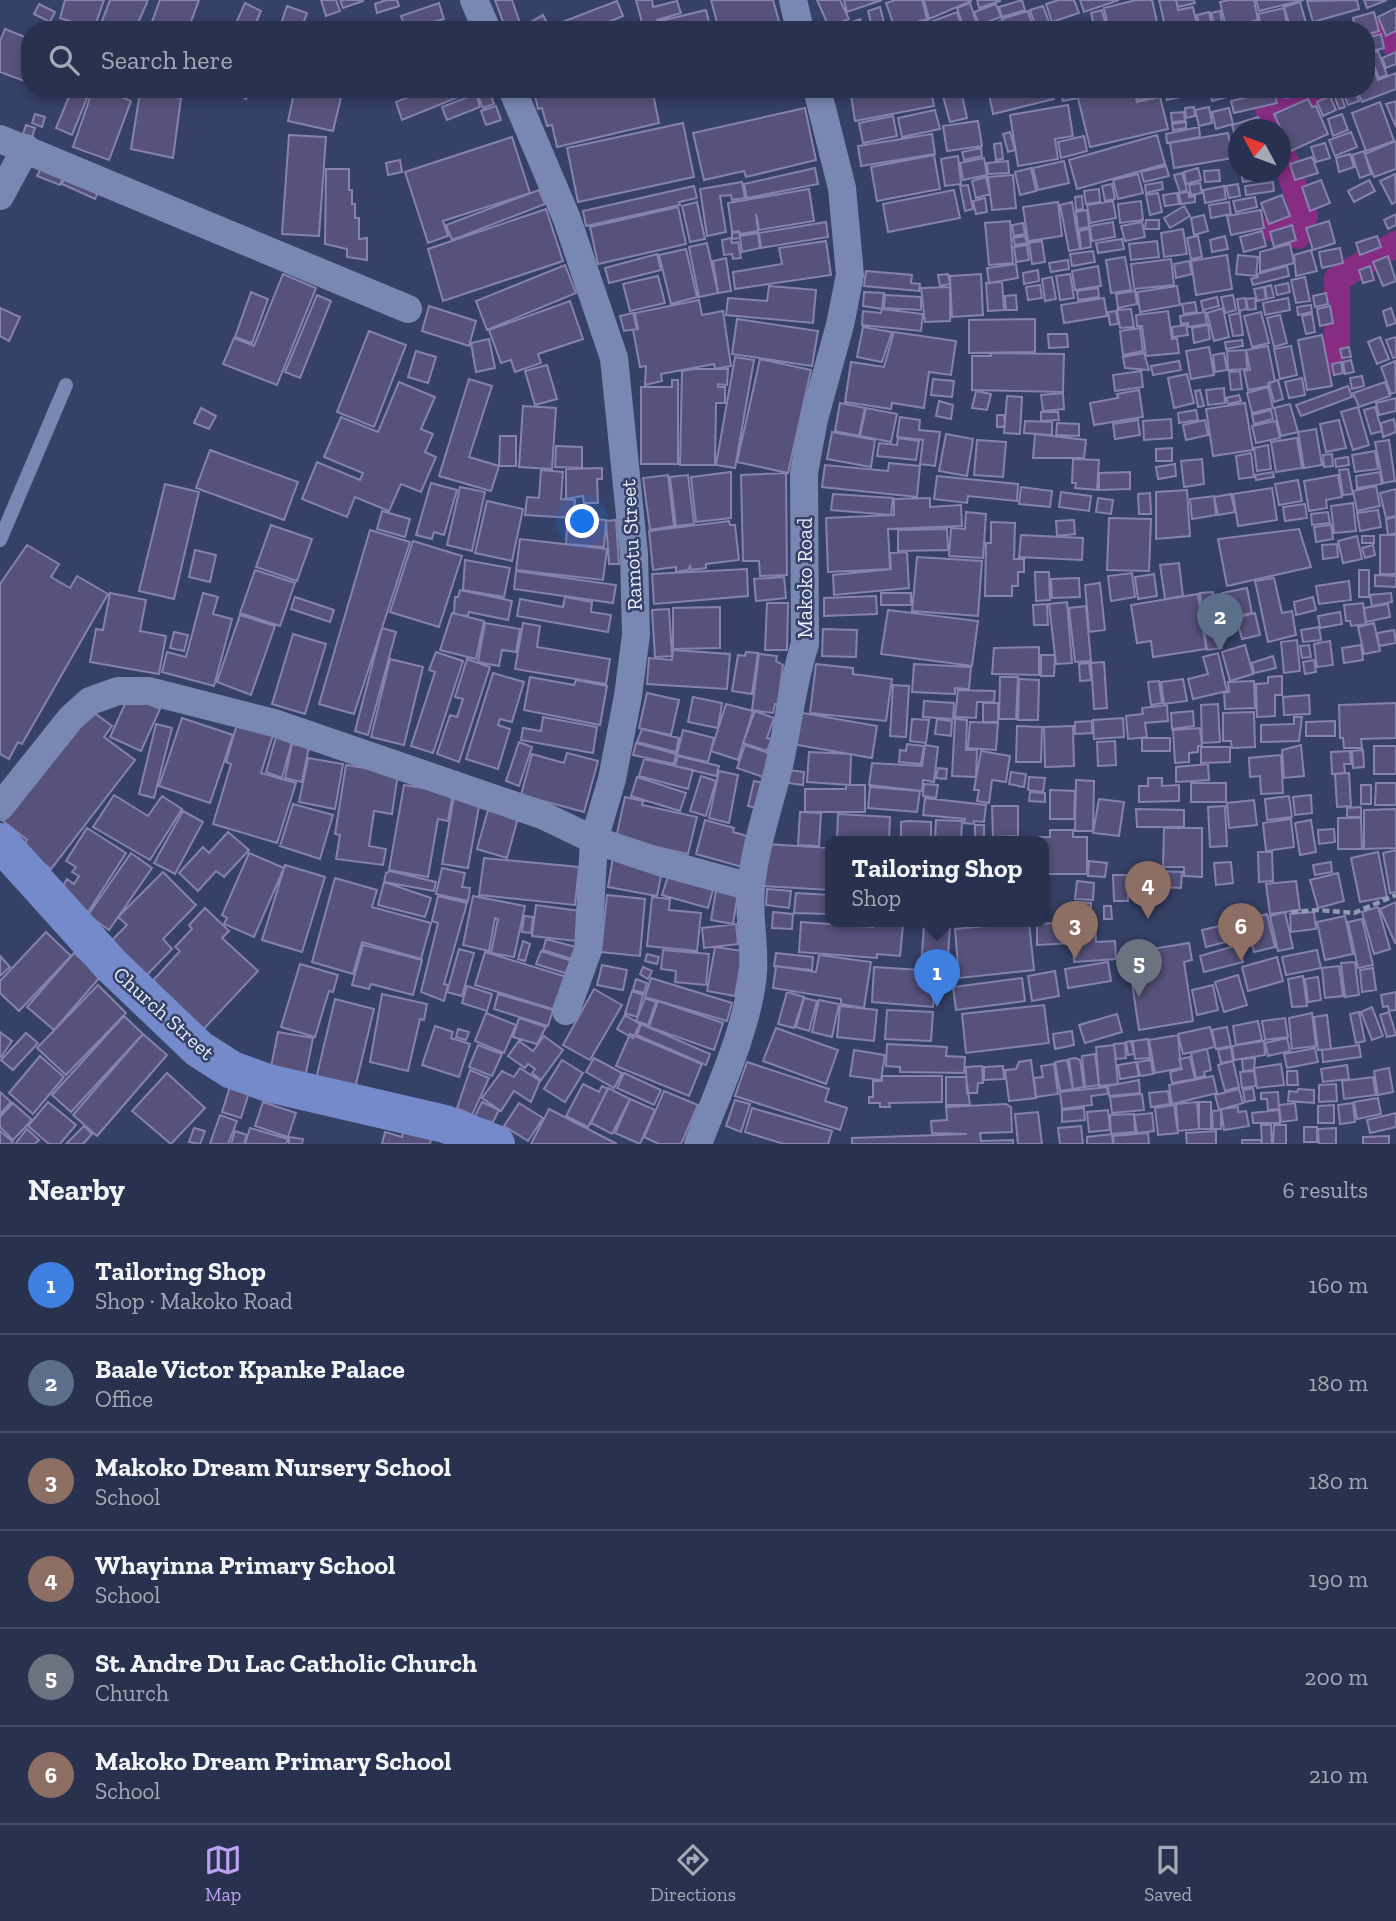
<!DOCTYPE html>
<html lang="en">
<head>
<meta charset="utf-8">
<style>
	body { margin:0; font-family:"Zilla Slab",serif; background:#343d57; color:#f1f3f6 }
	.compass { position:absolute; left:1228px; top:119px; width:63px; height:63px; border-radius:50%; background:#28314d; box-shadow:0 4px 10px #0003; rotate:311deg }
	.you { position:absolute; left:583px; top:522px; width:24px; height:24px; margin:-18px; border:5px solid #fff; border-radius:50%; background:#1a73e8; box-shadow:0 0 0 10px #1a73e833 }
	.badge { display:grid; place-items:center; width:46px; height:46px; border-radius:50%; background:#bca0f2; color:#fff; font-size:23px; font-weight:700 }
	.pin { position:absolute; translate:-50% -58px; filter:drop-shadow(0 2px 4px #0008) }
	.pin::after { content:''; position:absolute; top:37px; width:24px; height:21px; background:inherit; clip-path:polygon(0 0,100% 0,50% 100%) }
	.popup { position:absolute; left:825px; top:836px; width:224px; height:91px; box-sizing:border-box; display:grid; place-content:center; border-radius:14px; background:#28314d; filter:drop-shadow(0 2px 5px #0005); font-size:23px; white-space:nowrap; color:#a5a9b6 }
	.popup b { font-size:26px; color:#f1f3f6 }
	.popup::after { content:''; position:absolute; left:50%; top:100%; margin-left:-14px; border:14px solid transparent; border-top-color:#28314d }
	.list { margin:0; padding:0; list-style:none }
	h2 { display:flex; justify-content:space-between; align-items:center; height:91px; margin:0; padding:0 28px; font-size:30px }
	h2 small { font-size:23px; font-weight:400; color:#a5a9b6 }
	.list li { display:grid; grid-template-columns:46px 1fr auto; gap:21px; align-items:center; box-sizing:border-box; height:98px; padding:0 28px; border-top:2px solid #444c65 }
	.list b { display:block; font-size:26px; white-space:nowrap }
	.list p { margin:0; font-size:23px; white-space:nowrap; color:#a5a9b6 }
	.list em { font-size:23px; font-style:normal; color:#a5a9b6 }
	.icon { flex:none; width:38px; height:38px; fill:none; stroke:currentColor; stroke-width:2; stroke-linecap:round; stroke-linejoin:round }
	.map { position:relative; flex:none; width:1396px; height:1144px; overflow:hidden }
	.search { position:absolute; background:#28314d; box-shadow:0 4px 10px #0003; left:21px; right:21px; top:21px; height:77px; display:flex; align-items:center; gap:18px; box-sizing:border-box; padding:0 24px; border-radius:28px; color:#a5a9b6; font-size:26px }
	.sheet { height:679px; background:#28314d }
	nav { display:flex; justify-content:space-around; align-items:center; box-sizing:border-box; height:98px; border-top:2px solid #444c65; background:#28314d; font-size:19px; color:#a5a9b6 }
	nav a { display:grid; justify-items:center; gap:4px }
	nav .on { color:#bca0f2 }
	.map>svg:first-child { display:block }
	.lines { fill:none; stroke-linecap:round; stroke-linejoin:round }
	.canal { stroke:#862d83; stroke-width:26 }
	.building { fill:#57527c; stroke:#8682ae; stroke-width:2 }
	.path { stroke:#919ab3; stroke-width:4.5; stroke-dasharray:7 3.5; stroke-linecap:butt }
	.lane { stroke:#7988b3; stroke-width:14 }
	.street { stroke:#7988b3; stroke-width:28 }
	.secondary { stroke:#758aca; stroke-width:38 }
	.labels { text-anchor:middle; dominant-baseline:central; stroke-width:5; stroke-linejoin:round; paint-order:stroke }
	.street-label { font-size:21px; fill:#e7edfb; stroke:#354167 }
</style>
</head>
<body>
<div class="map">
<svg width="1396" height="1144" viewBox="0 0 1396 1144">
	<rect width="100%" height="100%" fill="#354167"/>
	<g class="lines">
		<path class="canal" d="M1366 36 1381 33 1392 42 1396 39
			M1275 130 1268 110 1320 89
			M1280 146 1305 216 1298 236
			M1273 229 1305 216
			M1330 361 1337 349V279L1396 244"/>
	</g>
	<path class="building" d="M65 0H104L94 29 60 18Z
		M110 0H148L135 30H124L102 21Z
		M160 0H199L188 30H149Z
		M321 0H336L340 11 326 16Z
		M340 0H362L363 1 343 8Z
		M386 0H397L399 6 377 13 375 4Z
		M495 0H512L521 26 506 30Z
		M636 0H652L653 7 677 1 681 13 657 20 660 30H644Z
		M711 0H773L779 21 747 30H719Z
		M817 0H840L849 19 829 27Z
		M844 0H882L847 12Z
		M896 0H922L927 19 895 28 886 3Z
		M924 0H970L971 1 929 19Z
		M977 0H999L1000 1 979 8Z
		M1022 0 1025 10 1002 17 999 7Z
		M1059 0H1074L1079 13 1052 22 1046 4Z
		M1080 0H1119L1084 12Z
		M1136 0H1152L1159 30H1109L1104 8Z
		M1159 0H1176L1178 10 1193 7 1197 25 1166 30Z
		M1176 0H1194L1195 3 1178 7Z
		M1229 0H1254L1258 20 1226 28 1220 2Z
		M1256 0H1304L1259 11Z
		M1357 0 1359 9 1313 22 1307 1Z
		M1364 0H1387L1367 8Z
		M617 1 623 16 589 30H550L549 27Z
		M1300 2 1308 30H1291L1284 7Z
		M245 3 261 11 253 30H233Z
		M439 3 444 19 406 30 401 16Z
		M970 3 977 24 964 29 957 8Z
		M39 4 55 12 50 22 34 14Z
		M996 4 1001 17 979 25 974 12Z
		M287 6 307 13 301 30H279Z
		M1043 6 1049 22 1036 27 1030 10Z
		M880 7 884 23 872 27 868 11Z
		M1284 8 1288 28 1262 30 1258 14Z
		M1396 8V31L1386 36 1378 17Z
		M706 10 711 30H662L660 21Z
		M1102 10 1107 29 1095 30 1091 13Z
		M1028 11 1034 30H1006L1002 19Z
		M1220 11 1222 23 1215 25 1211 13Z
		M957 12 963 30H933L930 22Z
		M1209 12 1212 25 1200 28 1197 15Z
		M1374 12 1379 31 1366 35V30H1356L1353 18Z
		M543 15 548 25 541 30H517Z
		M860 19 864 30H832Z
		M928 21 930 30H917L916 24Z
		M1000 21 1003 30H974Z
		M1083 22 1085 30H1050Z
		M58 23 77 30H55Z
		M780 23 782 30H758Z
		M1342 23 1344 30H1313Z
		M5 29 30 39V74L27 82 0 72V41Z
		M1381 34 1384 48 1368 52 1366 38Z
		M1378 51 1387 75 1379 78 1372 60 1366 63V55Z
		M1396 52V64L1386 68 1382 58Z
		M1371 62 1378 80 1396 73V89L1362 102 1357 89H1366V64Z
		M93 89H123L121 97 131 101 109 160 73 147Z
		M230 89H250L246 99Z
		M295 89H343L333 131 288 121Z
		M408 89H478L402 120 396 102 411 96Z
		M488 89 494 104 483 108 477 93Z
		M543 89H652L659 123 557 147 552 125 547 126 542 108 538 109 534 91Z
		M850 89H931L934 106 855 121Z
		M988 89H1052L1054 99 993 114Z
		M1060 89H1134L1137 102 1160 97 1168 129 1090 147 1078 98 1063 101Z
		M1136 89H1155L1157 96 1138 100Z
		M1164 89H1193L1194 94 1167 100Z
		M1225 89 1227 97 1212 101 1209 90Z
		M1284 89H1308V92L1286 98Z
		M1332 89H1339L1345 107 1339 109Z
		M1342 89H1355L1359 101 1348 105Z
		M961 91 967 118 950 122 943 96Z
		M1274 91 1277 103 1234 113 1231 101Z
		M71 92 87 98 72 135 56 128Z
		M140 92 181 98 173 158 131 149Z
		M476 94 480 107 447 120 442 107Z
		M1330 96 1336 110 1323 116 1317 102Z
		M1308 99 1312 107 1316 106 1328 134 1291 151 1274 114Z
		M1396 101V127L1386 104Z
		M1380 102 1394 141 1366 151 1352 113Z
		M1068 105 1073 136 1055 139 1058 159 1018 166 1010 115Z
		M496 106 501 120 486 125 481 111Z
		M1194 107 1195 116 1186 118 1185 108Z
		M1209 107 1212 123 1199 126 1195 110Z
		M805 108 816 160 746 177 744 171 704 180 693 133Z
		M1229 108 1233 124 1216 129 1212 112Z
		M935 110 940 129 902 137 898 118Z
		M1184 112 1185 121 1172 122 1171 113Z
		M35 114 45 117 42 127 32 123Z
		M1342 114 1348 130 1333 136 1328 119Z
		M893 116 897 136 863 143 859 123Z
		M1258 117 1262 130H1238V146L1232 125Z
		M978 121 982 146 947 151 943 126Z
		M1186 122V128L1173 130 1172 124Z
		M683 123 694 177 578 202 567 148Z
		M26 125 35 128 32 137 23 134Z
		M1199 127 1200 137 1167 143 1166 134Z
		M1010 132 1015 150 1008 152 1003 134Z
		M1351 132 1357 147 1335 156 1329 140Z
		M1228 133 1233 158 1174 168 1170 143Z
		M932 134 935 154 861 166 858 146Z
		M289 135 326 137 319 236 282 234Z
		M1157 135 1165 164 1077 189 1069 160Z
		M1084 136 1087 151 1061 158 1058 142Z
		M512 137 530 193 443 221 448 236 428 243 405 172Z
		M1396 141V169L1374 177 1365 154Z
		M1001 143 1003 159 996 160 994 144Z
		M1325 143 1330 158 1316 162 1311 147Z
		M981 148 982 156 964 160 962 152Z
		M1364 151 1371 174 1360 178 1352 155Z
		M1350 154 1354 167 1339 172 1336 158Z
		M934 155 940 189 877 201 871 167Z
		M958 156 961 184 945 186 941 159Z
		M1312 157 1318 173 1295 180 1290 164Z
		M984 158 987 175 963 180 960 163Z
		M400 160 402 172 388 175 386 163Z
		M1008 161 1009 173 988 174 987 163Z
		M1064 161 1069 183 1038 190 1033 168Z
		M43 164 65 174 60 185 37 176Z
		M1166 166 1169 176 1144 182 1141 172Z
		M815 168 818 184 747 198 744 184Z
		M1031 168 1036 191 1020 195 1015 172Z
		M1198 168 1201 180 1186 184 1184 172Z
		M326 169H349V190H352V204H355V218H359V239L367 238V260L347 257V249L325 244Z
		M1219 170 1220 181 1205 182 1204 171Z
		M1241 172H1266L1267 178 1243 182Z
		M1182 173 1187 190 1180 193 1174 175Z
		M66 174 100 188 95 199 62 184Z
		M1138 174 1143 193 1118 199 1113 180Z
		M1395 174 1396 202 1392 204 1380 181Z
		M1013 175 1016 208 992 210 988 177Z
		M986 177 990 194 976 198 972 181Z
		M1321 180 1330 203 1310 211 1302 187Z
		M1369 180 1375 191 1354 202 1348 191Z
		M742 182 745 198 732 200 731 195 720 196 726 232 707 236 700 189Z
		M1162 182 1163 189 1146 193 1145 185Z
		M1273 182 1274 191 1246 195 1245 186Z
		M1200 183 1202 193 1191 195 1189 185Z
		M1112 184 1115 199 1105 201 1102 186Z
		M1238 184 1240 196 1229 198 1226 186Z
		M968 185 973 209 965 211 960 186Z
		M694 186 697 198 679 202 680 205 586 226 583 211Z
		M1224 186 1226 199 1205 203 1203 190Z
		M809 189 814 221 759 230 756 214 758 231 740 234 739 231 732 232 728 203Z
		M1099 189 1100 202 1086 204 1084 191Z
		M539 190 545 204 452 240 446 225Z
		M954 190 960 218 888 232 883 204Z
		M1189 192V197L1195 196V202L1181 204 1179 193Z
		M1158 193 1162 212 1150 215 1146 195Z
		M1177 193 1179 204 1165 206 1163 195Z
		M1282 195 1290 216 1269 224 1261 203Z
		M1082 196 1083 209 1076 210 1075 197Z
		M1255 197 1257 207 1236 212 1233 201Z
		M985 198 987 212 976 214 973 201Z
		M1113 201 1116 218 1090 223 1087 205Z
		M1141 201 1143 220 1120 223 1118 204Z
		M697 202 705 239 690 242 682 206Z
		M1058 202 1062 236 1028 241 1023 207Z
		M1072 202 1080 249 1069 251 1060 205Z
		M1229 202 1231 214 1211 218 1209 205Z
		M1184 206 1190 216 1170 228 1164 218Z
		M678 207 686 244 598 264 590 227Z
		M546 209 563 261 443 301 428 249Z
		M1087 210 1089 227 1078 229 1076 212Z
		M1261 210 1264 228 1231 235 1227 216Z
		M1396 214V225L1388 229 1384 220Z
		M1204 215 1208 231 1194 235 1191 218Z
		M1146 220H1159V229H1145Z
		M1010 221 1013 263 989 265 985 223Z
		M1329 221 1335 243 1313 250 1306 228Z
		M826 222 828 237 761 248 759 233Z
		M1113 222 1115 237 1092 241 1090 226Z
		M1142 222 1145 237 1125 241 1121 226Z
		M1023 223 1025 234 1014 236 1012 225Z
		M1292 225 1296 240 1274 247 1270 232Z
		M1089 229 1091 247 1081 249 1079 231Z
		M1183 229 1187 254 1164 257 1161 233Z
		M1262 231 1266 246 1244 252 1240 237Z
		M739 232 740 236 758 233 760 248 742 252 740 238 732 239V233Z
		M1025 236 1027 243 1015 245 1013 238Z
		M1198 236 1202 257 1191 259 1187 238Z
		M1225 236 1228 249 1212 252 1210 240Z
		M1377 236 1381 247 1360 255 1356 243Z
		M731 238 732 243 738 242 741 258 733 259 732 254 724 255 722 240Z
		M1122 239 1124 249 1098 253 1096 243Z
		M826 241 831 275 735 289 733 272 782 264 779 248Z
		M1042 241 1045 262 1032 264 1029 243Z
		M1157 241 1159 257 1131 260 1129 244Z
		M707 243 718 293 699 297 689 247Z
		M1290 244 1294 263 1260 272V252Z
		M1027 245 1029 260 1016 262 1014 247Z
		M1340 248 1343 263 1322 268 1319 252Z
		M686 249 697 297 671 304 659 255Z
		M1311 250 1317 271 1296 276 1294 255Z
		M1093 251 1095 262 1072 266 1070 254Z
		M657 254 661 270 609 283 605 268Z
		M1227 255 1232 289 1196 295 1191 261Z
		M1238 255 1258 257 1256 276 1236 274Z
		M1388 256 1396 281 1383 286 1373 262Z
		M1125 257 1131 290 1111 293 1106 260Z
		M726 258 731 291 718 293 713 261Z
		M1171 259 1174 285 1134 289 1131 264Z
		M1068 260 1069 269 1051 272 1049 263Z
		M1189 261 1192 274 1176 278 1174 264Z
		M1016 264 1018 278 989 283 987 268Z
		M565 265 576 293 487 330 476 301Z
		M1098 266 1101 286 1075 290 1072 271Z
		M1287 266 1289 276 1253 285 1251 279 1258 277 1257 274Z
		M1370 266 1374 280 1363 283 1359 270Z
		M1038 270 1039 281 1024 284 1023 273Z
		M866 271 912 275 911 283 920 284 919 291 864 286Z
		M283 274 316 288 277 385 223 364 234 338 254 346Z
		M948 274 950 284 940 286 938 275Z
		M981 274 983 315 952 317 950 276Z
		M1070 274 1074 298 1060 300 1056 276Z
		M658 276 665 303 630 311 623 284Z
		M1052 277 1056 299 1045 301 1042 279Z
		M1305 277 1310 301 1296 303 1291 280Z
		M1002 282 1004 310 988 311 986 283Z
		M1288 283 1290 292 1277 295 1275 286Z
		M1040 285 1042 298 1028 300 1026 287Z
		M1271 285 1274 297 1267 299 1265 287Z
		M769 286 816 290 813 323 726 315 728 298 767 301Z
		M1177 286 1180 305 1140 312 1137 292Z
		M950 287V321L925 322 921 288Z
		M1264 287 1266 299 1257 301 1254 289Z
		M1098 288 1099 297 1078 300 1077 291Z
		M1135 291 1137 304 1118 308 1116 294Z
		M251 292 268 299 252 343 235 337Z
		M864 292 884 293 882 309 863 306Z
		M1326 293 1328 304 1315 307 1313 296Z
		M317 295 331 301 300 378 285 372Z
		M885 295 921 297V310L884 308Z
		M1016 295 1017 310H1006L1005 296Z
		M1233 295 1236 310 1225 313 1221 297Z
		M1217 297 1219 306 1203 310 1201 301Z
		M1104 298 1107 316 1064 323 1061 305Z
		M1245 298 1247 309 1239 311 1237 299Z
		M1255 298 1256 309 1248 310 1246 299Z
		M1288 298 1290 310 1265 315 1263 303Z
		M699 300 702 315 723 311 731 366 715 369 714 364 661 374 662 381 645 385 646 366 640 367 633 330 638 329 635 313Z
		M570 301 583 339 538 354 541 363 515 372 511 360 501 363 489 330Z
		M1195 302 1197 312 1184 314 1182 304Z
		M1311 305 1312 312 1298 315 1297 307Z
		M429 306 476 321 469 346 422 331Z
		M1330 306 1333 323 1320 326 1317 309Z
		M0 308 20 317 9 341 0 336Z
		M1223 308 1229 337 1214 341 1207 313Z
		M1391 308 1396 323 1387 326 1383 311Z
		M882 309 923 314 921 331 862 325 863 311 881 313Z
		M1131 309 1134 327 1120 328 1117 310Z
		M1116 311 1118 324 1110 325 1108 312Z
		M1168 311 1172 339 1177 338 1179 353 1146 356 1142 326H1137L1136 315Z
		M1205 312 1207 324 1188 327V323L1181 324 1180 316Z
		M1261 312 1269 343 1252 347 1244 316Z
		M633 313 637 329 624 331 620 316Z
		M1240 313 1243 335 1233 336 1229 315Z
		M1312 314 1315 332 1306 334 1302 316Z
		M1280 315 1287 343 1274 347 1267 318Z
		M737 319 818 331 812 366 732 354Z
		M1035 319V352L969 353V320Z
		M1186 325 1188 335 1173 337 1172 327Z
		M1208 325 1210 339 1194 343 1192 328Z
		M863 327 892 332 882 362 857 357Z
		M1140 328 1143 351 1123 355 1120 331Z
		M369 331 406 345 374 427 337 412Z
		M894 332 956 341 951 375 929 372 924 408 892 403 891 409 845 402 851 362 884 367Z
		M1048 334H1067L1068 347 1049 348Z
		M1322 335 1332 386 1307 390 1298 340Z
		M1380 337 1389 359 1377 364 1368 342Z
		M1396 337V357L1393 358 1386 340Z
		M489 339 495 368 476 372 471 343Z
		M1242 340 1243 346 1226 349 1225 342Z
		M1268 346 1275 381 1268 383 1269 386 1248 390 1244 371 1250 370 1246 350Z
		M1291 346 1297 375 1280 379 1274 349Z
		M1209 347 1214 375 1191 379 1186 351Z
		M1349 347 1351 357 1342 358 1340 349Z
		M1246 350 1247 369 1228 370 1227 351Z
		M416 351 436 357 428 383 408 377Z
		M991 353 1064 354 1063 392 972 390V356H991Z
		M1144 353 1149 370 1125 368 1123 357Z
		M1224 353 1227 370 1215 372 1213 355Z
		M735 357 754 360 735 468 716 465Z
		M760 359 811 370 788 473 737 462Z
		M1351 360 1354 372 1345 374 1343 362Z
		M1179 361 1181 370 1153 375 1151 366Z
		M1395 361 1396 392 1391 394 1381 367Z
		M1341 362 1343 373 1334 375 1332 364Z
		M547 365 557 399 535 405 525 371Z
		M693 369H728L727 385 718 384V387H725V403H716L715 465H680L682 371Z
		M1141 371 1143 387 1115 391 1113 375Z
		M1240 371 1242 389 1231 390 1229 372Z
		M1187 374 1194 403 1174 408 1168 378Z
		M1362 376 1364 386 1352 389 1350 378Z
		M1302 378 1305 395 1289 398 1285 382Z
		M469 379 492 386 469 457 499 466 491 491 439 476Z
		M933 379 954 381 952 397 931 395Z
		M672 380H678V464H641V387H672Z
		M1278 380 1283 399 1274 402 1269 383Z
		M399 382 435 397 421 429 433 434 425 452 436 457 421 492 401 484 389 511 355 497 347 517 302 499 317 462 360 480 363 473 324 457 341 417 378 432Z
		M1385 382 1390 396 1359 407 1353 393Z
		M1348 386 1352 397 1301 416 1296 405Z
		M1268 387 1273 408 1252 413 1247 393Z
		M1224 388 1225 403 1208 405 1206 390Z
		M1139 390 1143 417 1094 425 1090 403 1118 398 1117 394Z
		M1200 390 1204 406 1198 407 1195 391Z
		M976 391 991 394 987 410 972 408Z
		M1063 393 1064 409 1043 411 1041 395Z
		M1239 395 1241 401 1228 404 1226 398Z
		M1007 396 1022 397 1020 434 1004 433Z
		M1396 398V411L1379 415 1376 403Z
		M939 401 953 405 951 419 936 416Z
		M840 403 865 408 859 436 835 431Z
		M1245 403 1253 450 1213 456 1206 409Z
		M1290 404 1298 432 1281 436 1274 408Z
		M523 406 556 408 552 469 519 467Z
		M1358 407 1369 445 1353 450 1341 412Z
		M1375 407 1382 431 1371 434 1364 410Z
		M201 408 216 416 209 429 194 423Z
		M866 408 897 414 891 442 860 436Z
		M1196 410 1198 420 1179 423 1178 413Z
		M1271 410 1273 419 1254 424 1252 415Z
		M1041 412H1058L1059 420 1041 421Z
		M997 415H1004L1005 426 997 427Z
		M900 417 920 420 919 430 940 432 935 466 920 464 923 440 897 437Z
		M1171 419 1172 438 1144 440 1143 421Z
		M1394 419 1396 432 1383 437 1381 423Z
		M1138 420 1140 435 1115 439 1113 424Z
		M1205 420 1208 435 1186 440 1183 425Z
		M1339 420 1346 448 1326 452 1320 424Z
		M1025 421 1052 422V435L1024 433Z
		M1276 421 1280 438 1256 443 1252 426Z
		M1057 423 1079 424V436L1056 435Z
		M1316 429 1322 465 1304 468 1298 432Z
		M832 432 875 440 871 467 827 459Z
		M946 434 973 439 967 476 939 471Z
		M1035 434 1086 440 1084 458H1033Z
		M500 436H516V466H499Z
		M898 438 919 441 916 460 877 456 879 443 897 445Z
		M1297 438 1302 468 1276 472 1271 442Z
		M977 440 1006 442 1003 477 974 475Z
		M1389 440 1395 481 1383 483 1375 442Z
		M1268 445 1271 469 1257 471 1254 448Z
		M556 446 582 447V468L555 467Z
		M1172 448V461H1156V449Z
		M210 450 298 482 284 520 196 488Z
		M1375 451 1378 469 1355 472 1352 455Z
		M1251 453 1254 477 1239 479 1236 456Z
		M1332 454 1333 466 1324 467 1323 455Z
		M1348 457 1349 465 1336 467 1335 459Z
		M1073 459 1099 460 1097 490 1075 488 1076 483H1072Z
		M1202 459 1204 484 1184 487 1181 461Z
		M889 463 920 466 917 497 822 487 825 465 888 471Z
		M1175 464 1176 476 1158 479 1156 467Z
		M602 468V479H597L598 503H584L583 496 566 499V469Z
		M1348 469 1353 494 1343 495 1339 470Z
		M541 470 563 472 561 499 575 500 574 518 525 515 527 497 539 498Z
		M731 472V518L696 522 691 477Z
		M1130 472V489L1099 490V473Z
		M1273 472 1274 477 1256 480 1255 475Z
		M1380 472 1382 484 1357 488 1356 476Z
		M786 473 787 575 760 576 759 561H743L741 475Z
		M668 475 674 526 650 530 643 478Z
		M688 475 694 524 676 526 670 477Z
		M1338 475 1342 497 1326 500 1327 508 1309 511 1304 481Z
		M937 476 1018 484 1017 501 968 496 967 503 934 499Z
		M1298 480 1302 501 1279 505 1275 484Z
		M431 483 457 490 444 535 434 532 432 539 416 535Z
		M165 484 199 492 174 599 139 591Z
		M1376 486 1380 506 1357 511 1353 491Z
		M460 487 485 492 472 551 447 545Z
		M1021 487 1052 491 1050 507 1019 504Z
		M1272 488 1277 520 1238 526 1233 494Z
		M1396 489V516L1386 518 1380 493Z
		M1187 490 1190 536 1156 539V492Z
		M1061 492 1091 496 1089 511 1059 507Z
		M1150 493 1151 514H1139L1138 494Z
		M833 494 893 498 891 515 831 510Z
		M1231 494 1235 512 1218 515 1214 497Z
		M1214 496 1216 515 1192 519 1190 499Z
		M930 498V507L961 505 962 526 888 529 890 569 828 572 826 518 894 515V499Z
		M1098 498 1113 500 1111 514 1096 512Z
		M487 501 523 509 512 561 475 553Z
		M1353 503 1356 531 1334 533 1331 506Z
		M1305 504 1307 518 1285 521 1283 507Z
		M1378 510 1381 527 1360 531 1357 513Z
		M382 511 410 519 405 537 377 529Z
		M577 512 594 513V519L606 520 604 547 566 544 567 528 576 529Z
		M966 512 986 514 983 558 949 556 951 528 965 529Z
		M1328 512 1330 523 1312 525 1311 514Z
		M1396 517V533L1388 535 1386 519Z
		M1109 518 1151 519 1149 571 1107 570Z
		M616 520 619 564H609L606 521Z
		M1074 520 1075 534 1057 536 1056 521Z
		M729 521 730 525H735L739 560 706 564V568L691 570 690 566 688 570 676 572V567L653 570 649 531Z
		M991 522 1015 523 1014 559H1024V572H1018V586H1012V596H985L986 543H991Z
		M271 525 312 539 297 581 256 567Z
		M1331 525 1333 539 1316 542 1314 527Z
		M947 529 948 550 898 551V530Z
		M1299 529 1311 567 1227 586 1218 539Z
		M370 530 410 542 354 714 319 704Z
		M1021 535 1083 538 1082 560 1019 557Z
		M1380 535H1396V574H1380Z
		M1357 536 1362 559 1343 563 1338 541Z
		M1362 536H1374V543H1362Z
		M520 539 607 549 603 580 516 570Z
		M413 541 462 556 439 627 390 612Z
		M1337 544 1338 557 1323 559 1322 545Z
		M27 545 59 564 51 577 70 588 77 576 108 594 22 744 18 742 9 759 0 754V584Z
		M1373 545 1375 555 1365 558 1362 548Z
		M195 550 216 555 210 582 189 577Z
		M907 552 909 588 834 595 833 575 891 569 890 553Z
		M917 557 982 561 978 616 912 611Z
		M465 560 510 568 504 597 463 590Z
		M1179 563 1183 596 1165 599 1160 565Z
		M747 569 748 596 654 604 652 574Z
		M255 570 295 583 280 626 240 613Z
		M1359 570H1369V597H1359Z
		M516 571 616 585 613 603 514 589Z
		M1035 572H1049L1050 600 1036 601Z
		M1132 573 1135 597 1111 601 1108 576Z
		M1154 574 1157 596 1138 599 1135 577Z
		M1375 575 1396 576V587L1375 586Z
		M784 577 786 598 756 601 754 579Z
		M1079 578 1080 597 1052 598 1051 579Z
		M1274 578 1282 613 1292 611 1296 635 1268 642 1255 581Z
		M1349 581 1351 600 1319 604 1316 586Z
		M1100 583 1105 630 1089 632 1085 585Z
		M1247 588 1252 613 1227 618 1222 593Z
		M460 590 512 601 508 620 469 612 468 616 454 614 455 597H458Z
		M1213 592 1216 613 1203 615 1200 593Z
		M110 593 146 600 140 631 166 636 159 674 90 662 96 629 103 630Z
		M203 593 218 597 213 614 232 619 214 686 162 672 167 652 186 657Z
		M881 593H911V605H881Z
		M1391 593 1392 602 1372 606 1370 595Z
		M1198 594 1206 649 1153 657 1151 641 1137 643 1131 605Z
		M876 596 877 614 824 616V598Z
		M295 597 334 610 330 622 291 609Z
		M565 597 592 602 591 612 611 615 608 632 517 616 520 599 563 607Z
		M1313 597 1316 610 1296 615 1294 602Z
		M1067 602 1072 663 1056 664 1049 604Z
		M767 603H788L787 650H765Z
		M1363 603 1366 624 1351 626 1350 621H1346L1344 605Z
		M1047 604 1048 625H1034L1033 605Z
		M1388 604 1390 617 1366 622 1364 608Z
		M1086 606 1091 661 1075 662 1069 608Z
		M720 607V648L673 649V608Z
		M669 609 672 656 655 657 652 610Z
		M888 610 978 621 972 666 881 654Z
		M1340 612 1342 624 1320 628 1318 616Z
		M452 613 484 621 476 659 440 650Z
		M1255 613 1260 635 1242 639 1236 618Z
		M240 615 275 626 251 695 217 682Z
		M485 623 520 629 516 652 502 650 499 666 478 662Z
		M523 623 540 626 537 647 610 659 606 684 515 669Z
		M1374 623 1380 651 1364 654 1358 627Z
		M1218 626 1222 648 1207 650 1204 628Z
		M1319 627 1321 640 1303 642 1301 630Z
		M382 628 396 632 368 735 355 731Z
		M823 629 857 630 856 657 822 656Z
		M1394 630 1396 643 1379 646 1377 633Z
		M174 632 188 635 184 651 170 648Z
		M293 634 326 644 305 714 272 704Z
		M1297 640 1300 671 1284 673 1281 642Z
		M1330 641 1333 665 1317 667 1314 644Z
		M1245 645 1253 674 1230 681 1222 652Z
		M1309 645 1311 657 1302 658 1300 646Z
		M1361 645 1363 660 1344 663 1342 648Z
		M1039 647V675L992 674 994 648Z
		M673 650 730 654 727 689 647 684 649 658 672 660Z
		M436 652 463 661 433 753 411 746 435 672 429 670Z
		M746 652 758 653 752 694 732 691 738 655 745 656Z
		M1218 653 1227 691 1193 699 1188 679 1208 674 1203 657Z
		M759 654 777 656 776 661 783 665 778 704H775L773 713 752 710Z
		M1041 655H1055L1054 676H1041Z
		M1273 656 1276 668 1254 673 1252 663Z
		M390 659 423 667 404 745 371 737Z
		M467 659 490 667 459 762 437 754 450 715 457 717 463 699 455 697Z
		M1314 660 1316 672 1305 674 1303 662Z
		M1104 662 1107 708 1094 709 1091 663Z
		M1089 663 1091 680 1080 681 1079 664Z
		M816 664 853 668V674L892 679 886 721 810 713Z
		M914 664 971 667 969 689 955 688V694L912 692Z
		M493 673 524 682 512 722 500 719 498 725 510 729 498 769 466 759Z
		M1282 676V695H1275V716L1257 717 1256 684 1268 683V677Z
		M530 677 574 685 576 680 607 686 600 725 524 710Z
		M1000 677H1018L1016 719H999Z
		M1019 679 1039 680 1038 720H1018Z
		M1183 679 1187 701 1164 704 1161 682Z
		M1159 681 1162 703 1151 705 1148 682Z
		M1254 681 1255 708 1225 709 1224 692H1229L1228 682Z
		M893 685 909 686 906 737 890 736Z
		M958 690 995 691 994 702H977L976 718 955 717Z
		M647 693 679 700 671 735 639 728Z
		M129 695 160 709 141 751 110 737Z
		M1309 695 1310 714 1284 715 1283 697Z
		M693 697 722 703 718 728 688 722Z
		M924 701 954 703 953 719 923 717Z
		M983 703H998V722H983Z
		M1396 703V738L1361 739 1362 748H1344L1343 738H1340L1339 705Z
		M726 704 753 711 738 760 711 751Z
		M1218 704 1220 742 1202 743 1201 705Z
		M1167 705 1168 721 1145 723 1147 737 1128 739 1126 716 1143 714 1142 708Z
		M89 709 112 726 104 737 135 760 51 869 22 847 27 840 3 821Z
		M755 711 774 718 767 738 772 739 767 751 743 743Z
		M1193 711 1194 726 1172 729 1171 713Z
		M797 712 877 726 872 758 792 744Z
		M1254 712 1255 747 1232 748 1231 741H1223V713Z
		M543 717 597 727 593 753 521 740 523 728 541 731Z
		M1294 717H1302L1299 741 1261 742V725L1294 724Z
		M182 718 233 735 210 803 159 786Z
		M1123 718 1124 737 1094 739 1093 720Z
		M912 719 929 720 926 743 910 741Z
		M937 719 952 721 951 736 935 734Z
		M955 719 967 720 966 750H977L976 777 952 776Z
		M1092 721V733L1075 734V722Z
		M1335 721V736H1306V722Z
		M970 722 998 723 996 750 968 748Z
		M156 724 172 728 154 798 139 794Z
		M237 724 273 735 261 773 296 783 277 843 213 824 231 764 226 762Z
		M1017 726 1042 727 1041 762H1016Z
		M1073 726 1074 766 1045 767 1044 727Z
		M1200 728 1202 746H1198V752L1189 753V762L1175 763 1173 730Z
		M642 729 679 738 676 752 637 742Z
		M278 730 294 734 282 778 266 772Z
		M683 730 714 738 708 762 677 755Z
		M1142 738H1170V751H1142Z
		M1115 741 1116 765 1098 766 1097 742Z
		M519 742 532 747 519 786 506 781Z
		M636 743 676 754 674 764 633 755Z
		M292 744 309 747 302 782 285 778Z
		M907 744 924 746 921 764 899 762 900 750 906 751Z
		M745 745 772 754 763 777 737 768Z
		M925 745 938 747 934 782 923 780 922 791 869 785 872 763 922 766Z
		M1301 745 1304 776 1284 778 1282 750Z
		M1374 746H1396V774H1374Z
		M1201 747H1230V762L1201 763Z
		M1363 750 1364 767 1353 768 1352 751Z
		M981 751 1010 756 1006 782 992 780 989 803 977 801 979 790H974Z
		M1350 751 1351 764H1344L1345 773 1332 774 1331 752Z
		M809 752 851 754 850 785 807 782Z
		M567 753 598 761 584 812 521 795 532 754 564 763Z
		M1281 755 1283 793 1261 794 1260 776 1250 777 1249 758Z
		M678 756 719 766 716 776 675 766Z
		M308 758 343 764 335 809 299 802Z
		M644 759 693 770 688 789 639 776Z
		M1208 764 1209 780 1176 782V767Z
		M346 765 398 773 392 814 374 811 369 846 386 849 383 865 336 859 340 835 335 834Z
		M938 768 947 769 946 779 936 778Z
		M789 770 804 772 803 785 788 783Z
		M719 771 738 775 729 823 709 818Z
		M1011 772 1026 774 1024 787 1009 784Z
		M1349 773 1351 806 1337 807 1335 774Z
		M701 776 716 781 706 816 690 811Z
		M637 777 686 793 680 811 631 796Z
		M1029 777 1045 778 1043 792 1028 790Z
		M1148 778H1162V786L1179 785V801L1139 802V786H1148Z
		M1076 780 1094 781 1093 831H1075Z
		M754 781 771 785 765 810 748 806Z
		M1191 783H1226V802H1191Z
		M1376 783H1396V805H1375Z
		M924 784 938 785 936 798 923 796Z
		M404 785 453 793 448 821 438 819 428 877 389 870Z
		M846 785H865V812H805V789H846Z
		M1361 785H1371V804H1361Z
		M870 787 920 791 917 812 868 808Z
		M1050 790 1075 791 1074 819H1050Z
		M455 791 481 795 468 868 442 864Z
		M1030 792 1045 793V802L1029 801Z
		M114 795 148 816 162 796 182 809 150 860 93 827Z
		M1311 795 1312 813 1295 815 1293 797Z
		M1289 796 1292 817 1267 820 1265 799Z
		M625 797 643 801 642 805 697 817 688 854 616 838Z
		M925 798 986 805 984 822 974 821V824L964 823 965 819 923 815Z
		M1099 799 1124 802 1119 836 1093 833Z
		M1254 800 1257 825 1229 828 1227 803Z
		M293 804 333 815 320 859 280 846Z
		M992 806H1018V836L993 837Z
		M1225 806 1227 846 1210 847 1208 807Z
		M1361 807V817H1347V808Z
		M1136 809 1184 810V827H1137Z
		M1396 809V848L1364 849V810Z
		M488 810 518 818 507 858 477 849Z
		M183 811 203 822 175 874 154 863Z
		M800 812 821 813 819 846 798 845Z
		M838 814 890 817 889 841H837Z
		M1338 818H1361L1362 849H1338Z
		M1291 819 1294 847 1266 851 1263 823Z
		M705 820 734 828 733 832 754 838 746 868 696 854Z
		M936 820 962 821 961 841H935Z
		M1311 820 1316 852 1300 855 1295 823Z
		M909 821 931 822V841H901V822Z
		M975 825H984V841H975Z
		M87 828 126 853 88 912 59 893 67 879 74 884 79 876 72 872 76 867 66 861Z
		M1164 828H1202V877L1184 876V867H1163Z
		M1334 829 1335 842 1319 844 1318 830Z
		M1050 830H1073V837H1087V874H1044V841H1034V837H1050Z
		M228 832 249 850 224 877 216 871 198 891 179 873 203 847 209 853Z
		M766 844 830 848V890L763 886Z
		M1396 850V892L1390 893 1383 853Z
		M1258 852H1272L1273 881 1259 882Z
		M1378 852 1387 897 1360 902 1351 858Z
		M131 853 152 868 109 930 88 915Z
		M249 853 284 868 254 937 224 924 227 918 222 915Z
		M613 857 663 866 657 896 608 887Z
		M484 858 579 867 575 905 479 895Z
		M1089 861 1107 863 1105 877 1088 876Z
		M1231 862 1233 883 1216 885 1214 863Z
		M1331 862 1332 872 1315 875 1313 865Z
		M285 865 325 877 302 952 262 940Z
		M442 868 465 873 462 887 470 888 468 901 436 894Z
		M390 871 436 882 434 891 384 882 386 873Z
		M1160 871 1182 872 1181 888 1160 887Z
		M163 872 196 905 163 939 172 949 143 979 108 944 127 925 118 917Z
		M669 873 714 886 708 908 662 895Z
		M1338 873 1344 901 1318 908 1310 880Z
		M1113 875H1128V901H1114Z
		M1140 875 1157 876 1155 897H1138Z
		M335 878 377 890 372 907 431 923 421 959 362 942 353 974 312 962Z
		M1077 881 1094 883 1093 900 1075 899Z
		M1296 881 1300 910 1270 914 1266 884Z
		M384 882 431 898 425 917 378 905Z
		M767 889 791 891 789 908 766 905Z
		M716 890 738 893 733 924 711 920Z
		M796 893 830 895V914L794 913Z
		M607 895 645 899 640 956 601 952Z
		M438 896 467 903 444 984 448 985 444 1001 421 992 438 923 432 921Z
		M473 896 525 906 514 957 491 953 498 919 495 918 489 951 463 945Z
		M652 897 670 899 669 910 701 913 697 951 647 946Z
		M1076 902 1091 903 1090 920H1075L1076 916H1072Z
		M1396 902V943H1395L1380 909Z
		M536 905 581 911 576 941 532 936Z
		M1104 906H1111L1112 919H1104Z
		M1378 907 1390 949 1374 954 1362 912Z
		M205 908 229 931 222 938 258 971 198 1035 147 987 180 951 175 947 192 929 189 925Z
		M773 912 793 914 792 929 772 928Z
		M1285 912 1293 948 1278 951 1270 916Z
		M1314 912 1316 929 1291 932 1290 914Z
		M1267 914 1275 947 1254 952 1246 920Z
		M524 916 533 917 531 933 522 932Z
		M1345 916 1353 954 1325 960 1317 922Z
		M1362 919 1373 965 1358 968 1348 922Z
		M1245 920 1249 936 1206 947 1202 930Z
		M1095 921 1096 942 1115 941 1116 959 1074 962 1073 943 1037 945V924Z
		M801 922 873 927 874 923 903 925 900 956 877 954V958L799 952Z
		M1029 922 1034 970 959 978 955 929Z
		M736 924 738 944 704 948 702 928Z
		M924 925 950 927 947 970 921 968Z
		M46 932 71 956 19 1011 0 993V981Z
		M546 939 576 947 572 959 543 950Z
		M523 941 530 944 525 961 518 959Z
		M1189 943 1192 960 1184 962 1193 1021 1139 1030 1130 970 1123 971 1121 954Z
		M363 945 422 960 413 995 371 984 369 989 352 985Z
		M1238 945 1243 962 1204 972 1200 956Z
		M715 947 743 951 735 996 707 991Z
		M459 949 474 953 462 996 447 992Z
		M663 950 709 954 706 985 675 982 676 971 661 969Z
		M1317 950 1321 968 1286 975 1282 957Z
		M541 951 572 961 568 974 536 964Z
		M485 952 567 977 556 1010 475 985Z
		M74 953 101 976 54 1030 27 1007Z
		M776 953 813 957 812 970 774 966Z
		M647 954 659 957 657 964 645 961Z
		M819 955 871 962 864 1008 841 1004V999L773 988 776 966 816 972Z
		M0 956 10 967 0 976Z
		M1277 957 1283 981 1248 991 1242 967Z
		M1108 962 1111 981 1068 988 1065 969Z
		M1355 962 1359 995 1345 997 1341 963Z
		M300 964 338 975 333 992 329 991 315 1037 281 1027Z
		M602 965 627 970 623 990 597 985Z
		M1339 966 1343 996 1325 998 1322 968Z
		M643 967 652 971 648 979 640 974Z
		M874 967 936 971 933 1007 872 1002Z
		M1373 968 1376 990 1362 992 1360 970Z
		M1055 971 1059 996 1032 1001 1028 976Z
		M1238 975 1247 1005 1224 1012 1215 982Z
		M1303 976 1307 1006 1292 1007 1288 979Z
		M1318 977 1321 1000 1308 1002 1305 979Z
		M651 978 732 1003 727 1021 645 997Z
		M1022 978 1025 1001 956 1010 953 987Z
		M636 979 647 983 644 993 633 990Z
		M98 985 126 1013 66 1075 37 1048Z
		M1213 985 1218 1010 1197 1015 1192 990Z
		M467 986 492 994 487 1011 462 1003Z
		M594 989 622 1005 590 1060 563 1045Z
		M632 991 643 995 637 1017 625 1013Z
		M787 992 804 997 794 1028 778 1024Z
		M1396 992V1010L1389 1011 1388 1006 1383 1007 1381 995Z
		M382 994 427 1004 424 1020 420 1019 408 1071 370 1062Z
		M498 994 553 1010 548 1026 494 1009Z
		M645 998 656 1002 648 1025 636 1021Z
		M804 998 817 1001 809 1031 796 1027Z
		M335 999 374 1009 355 1088 316 1079Z
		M819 1000 839 1004 832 1037 812 1032Z
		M658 1001 723 1023 714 1050 649 1027Z
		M1044 1005 1049 1043 966 1053 962 1014Z
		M840 1006 877 1010 874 1041 837 1037Z
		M1372 1007 1383 1036 1372 1040 1361 1012Z
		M887 1010 933 1012 931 1041 885 1039Z
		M1359 1012 1365 1041 1356 1043 1350 1014Z
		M1389 1012 1396 1035 1387 1037 1380 1015Z
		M486 1013 516 1025 504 1053 475 1041Z
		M1312 1013 1316 1046 1292 1049 1289 1018Z
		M1117 1014 1122 1032 1085 1043 1079 1025Z
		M625 1015 640 1024 633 1038 617 1029Z
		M1327 1015 1331 1049 1318 1050 1314 1017Z
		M124 1016 143 1034 71 1112 52 1095Z
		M519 1018 546 1027 537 1044 513 1037Z
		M1285 1018 1288 1037 1265 1040 1262 1021Z
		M1258 1021 1262 1040 1236 1045 1233 1026Z
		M641 1024 710 1054 706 1065 637 1035Z
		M435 1026 453 1032 451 1038 470 1044 459 1077 422 1065Z
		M1210 1027 1215 1047 1183 1054 1178 1034Z
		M1227 1027 1231 1046 1216 1049 1212 1030Z
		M776 1028 838 1050 826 1084 763 1061Z
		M458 1029 469 1032 466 1040 456 1037Z
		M1072 1031 1074 1045 1055 1049 1053 1034Z
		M0 1032 12 1041 1 1057H0Z
		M278 1032 313 1038 305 1078 270 1072Z
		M26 1033 38 1043 13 1070 1 1060Z
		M143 1034 167 1055 97 1136 73 1115Z
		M630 1034 702 1064 689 1096 616 1066Z
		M1178 1035 1181 1068 1155 1073 1149 1040Z
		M544 1036 563 1050 541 1080 532 1073 535 1069 528 1064 525 1068 508 1056 519 1041 533 1051Z
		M1287 1038 1290 1051 1268 1056 1265 1043Z
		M1148 1039 1150 1058 1135 1059 1133 1041Z
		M1131 1041 1134 1054 1128 1055 1126 1042Z
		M1264 1041 1265 1055 1234 1060 1232 1046Z
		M1125 1043 1126 1058 1116 1059 1114 1044Z
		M887 1044 947 1047 946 1056 965 1057 964 1073 900 1072V1067L886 1066Z
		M478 1045 502 1054 492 1076 469 1067Z
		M1114 1045 1118 1084 1099 1086 1096 1047Z
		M1359 1045 1361 1057 1323 1062 1322 1050Z
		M1231 1047 1233 1061 1221 1063 1218 1050Z
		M1315 1048 1318 1062 1287 1068 1284 1054Z
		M1207 1049 1211 1070 1204 1072 1205 1076 1196 1078 1191 1053Z
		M854 1050 885 1055 881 1080 850 1076Z
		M1095 1054 1099 1085 1085 1087 1082 1056Z
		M40 1056 64 1077 33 1114 9 1093Z
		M1190 1057 1195 1079 1172 1083 1170 1072 1182 1069 1179 1059Z
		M594 1058 622 1073 614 1088 586 1072Z
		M1075 1058 1080 1060 1084 1087 1073 1089 1069 1059Z
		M1255 1058 1254 1070 1243 1071 1242 1059Z
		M562 1060 583 1073 565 1102 544 1089Z
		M1031 1060 1036 1098 1009 1101 1005 1070 1016 1069 1019 1062Z
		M1067 1060 1073 1089 1060 1091 1055 1062Z
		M1151 1060 1153 1074 1140 1076 1137 1062Z
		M1233 1061 1239 1087 1225 1091 1218 1065Z
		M747 1062 829 1089 825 1101 847 1108 840 1130 735 1096Z
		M1136 1062 1139 1076 1120 1079 1118 1065Z
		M1054 1064 1058 1094 1036 1097 1034 1078 1043 1077 1041 1066Z
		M1281 1064 1284 1085 1257 1088 1254 1068Z
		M1347 1065 1349 1079 1323 1082 1321 1069Z
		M982 1066 983 1083H978L977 1093H967L966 1067Z
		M1003 1066 1004 1079 984 1080V1067Z
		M520 1068 540 1081 531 1102 514 1091 501 1111 482 1098 502 1071 514 1077Z
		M1389 1068 1393 1092 1378 1095 1374 1071Z
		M470 1070 489 1078 472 1115 457 1108Z
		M1254 1071 1256 1086 1242 1088 1240 1072Z
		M1287 1071H1297L1298 1085H1287Z
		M167 1073 205 1108 171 1144 132 1111Z
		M624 1073 661 1090 654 1105 617 1088Z
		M882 1076H942V1102L889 1103 890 1107H880V1103H869V1097H873V1081H882Z
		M1213 1076 1217 1093 1172 1104 1169 1085Z
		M946 1077H966L970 1105H946Z
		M1373 1077 1376 1095 1344 1099 1342 1081Z
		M232 1080 251 1086 241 1118 222 1112Z
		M1139 1080 1140 1093 1109 1096 1108 1086Z
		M583 1084 599 1092 602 1086 608 1089 588 1127 566 1116Z
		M1336 1084 1337 1101 1319 1102V1085Z
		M1107 1087 1108 1094 1091 1096 1092 1105 1062 1109 1060 1092Z
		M608 1088 630 1099 612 1134 591 1123Z
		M1253 1088 1255 1100 1245 1102 1243 1090Z
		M1239 1089 1243 1103 1219 1110 1215 1095Z
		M1298 1089 1314 1090V1103L1288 1101 1289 1091 1297 1092Z
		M664 1091 698 1105 681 1144H659L644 1137Z
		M1168 1091 1170 1104 1151 1107 1149 1093Z
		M0 1092 11 1102 0 1114Z
		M1278 1092 1279 1109 1268 1110 1267 1099H1261V1093Z
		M1142 1094 1144 1110 1112 1113 1110 1097Z
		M1378 1098 1381 1114 1357 1119 1354 1102Z
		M630 1099 655 1110 640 1144 615 1133Z
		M735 1100 750 1104 741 1132 726 1126Z
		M48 1102 76 1125 60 1144H49L28 1126Z
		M263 1102 296 1113 288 1137 255 1126Z
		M482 1102 499 1110 493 1122 474 1118Z
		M1197 1102 1199 1129 1178 1131 1176 1104Z
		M1199 1102H1211V1129H1199Z
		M13 1103 32 1120 13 1140 0 1127V1117Z
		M519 1103 543 1118 528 1141 504 1126Z
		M1295 1103 1297 1120 1281 1122 1279 1105Z
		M1353 1103 1355 1122 1340 1124 1338 1105Z
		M1006 1104 1011 1107 1012 1132 980 1133 981 1141 1013 1140V1144H852V1138L967 1134 932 1133 931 1121 947 1120 946 1107Z
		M1174 1105 1178 1133 1158 1135 1155 1108Z
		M1334 1105V1123H1318V1106Z
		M1238 1107V1112L1246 1111 1249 1126 1224 1130 1221 1109Z
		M752 1108 832 1131 828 1144H784L745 1132Z
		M1084 1108 1085 1120 1062 1122V1110Z
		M549 1109 617 1144H531Z
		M1108 1110 1110 1130 1089 1132 1087 1112Z
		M1221 1110V1129H1213L1212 1111Z
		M1279 1110 1280 1123H1253L1252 1113Z
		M1038 1112 1042 1144H1018L1015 1114Z
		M1152 1113 1154 1131 1137 1133 1134 1115Z
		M1396 1113V1127L1370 1133 1367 1120Z
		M1134 1114 1135 1132 1111 1134 1110 1115Z
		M220 1115 237 1121 228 1144H210Z
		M405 1124 433 1132 430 1144H382L385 1132 402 1137Z
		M1261 1125H1271L1272 1144H1262Z
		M1274 1125H1286V1144H1273Z
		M84 1126 92 1134 83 1144H66Z
		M1081 1126 1083 1144H1060L1058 1128Z
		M1304 1127H1317V1142H1304Z
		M194 1128 205 1131 200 1144 189 1142Z
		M250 1128 288 1139 286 1144H245Z
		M1336 1128V1144H1319L1318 1129Z
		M27 1129 39 1140 35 1144H15Z
		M0 1131 13 1142 12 1144H0Z
		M235 1131 247 1135 244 1144H231Z
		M1216 1131V1144H1187L1186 1133Z
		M1148 1133 1149 1144H1114L1113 1136Z
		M1112 1134 1113 1144H1087V1137Z
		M1389 1136V1144H1363V1137Z
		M289 1137 303 1139 302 1144H289Z
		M1242 1140H1261V1144H1242Z"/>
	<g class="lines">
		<path class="path" d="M1291 912 1318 910 1354 913 1396 895"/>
		<path class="lane" d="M0 540 66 385"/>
		<path class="street" d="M474 0 487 30
			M793 0 800 30
			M512 89 567 219 614 358 634 554 636 635 628 696 612 779 594 840 588 950 566 1011
			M0 139 408 309
			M0 196 26 148
			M0 807 71 718 90 701 118 691H149L274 723 542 815 594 840 663 863 751 887
			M698 1144C717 1094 749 1026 753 972 755 944 748 916 751 887 755 848 767 812 777 774 788 731 791 686 805 644L804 473 814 419 840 325 850 275 842 188 817 89"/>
		<path class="secondary" d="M0 842 111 965 199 1049 232 1070 268 1083 445 1124 496 1144"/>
	</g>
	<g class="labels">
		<g class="street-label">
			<text transform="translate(631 545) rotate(-93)">Ramotu Street</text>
			<text transform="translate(804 578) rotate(-90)">Makoko Road</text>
			<text transform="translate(164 1013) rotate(42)">Church Street</text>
		</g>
	</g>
</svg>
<svg class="compass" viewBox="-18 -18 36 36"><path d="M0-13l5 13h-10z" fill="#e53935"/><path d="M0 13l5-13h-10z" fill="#a5a9b6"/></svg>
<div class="you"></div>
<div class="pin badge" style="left:937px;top:1007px;background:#3f7fe0">1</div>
<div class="popup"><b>Tailoring Shop</b>Shop</div>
<div class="pin badge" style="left:1220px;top:651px;background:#5c6f8a">2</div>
<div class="pin badge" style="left:1075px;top:959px;background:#8d6e63">3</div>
<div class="pin badge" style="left:1148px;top:919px;background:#8d6e63">4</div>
<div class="pin badge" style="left:1139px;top:997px;background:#6b7280">5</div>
<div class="pin badge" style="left:1241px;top:961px;background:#8d6e63">6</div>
<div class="search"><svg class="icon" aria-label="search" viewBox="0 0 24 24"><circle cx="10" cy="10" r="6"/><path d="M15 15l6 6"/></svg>Search here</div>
</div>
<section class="sheet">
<h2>Nearby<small>6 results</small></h2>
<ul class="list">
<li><span class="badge" style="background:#3f7fe0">1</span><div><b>Tailoring Shop</b><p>Shop · Makoko Road</p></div><em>160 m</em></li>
<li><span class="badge" style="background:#5c6f8a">2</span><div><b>Baale Victor Kpanke Palace</b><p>Office</p></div><em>180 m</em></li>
<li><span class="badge" style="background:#8d6e63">3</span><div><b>Makoko Dream Nursery School</b><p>School</p></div><em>180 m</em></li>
<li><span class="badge" style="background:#8d6e63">4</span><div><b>Whayinna Primary School</b><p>School</p></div><em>190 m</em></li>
<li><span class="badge" style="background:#6b7280">5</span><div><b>St. Andre Du Lac Catholic Church</b><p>Church</p></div><em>200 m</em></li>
<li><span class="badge" style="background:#8d6e63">6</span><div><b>Makoko Dream Primary School</b><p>School</p></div><em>210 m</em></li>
</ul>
</section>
<nav>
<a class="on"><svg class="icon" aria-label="map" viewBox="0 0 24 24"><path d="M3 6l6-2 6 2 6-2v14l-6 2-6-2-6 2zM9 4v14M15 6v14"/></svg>Map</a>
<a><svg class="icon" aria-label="directions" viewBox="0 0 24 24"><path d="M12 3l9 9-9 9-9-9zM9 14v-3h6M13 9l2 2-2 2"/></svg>Directions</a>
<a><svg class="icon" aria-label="saved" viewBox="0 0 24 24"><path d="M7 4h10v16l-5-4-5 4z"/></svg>Saved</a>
</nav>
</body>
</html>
